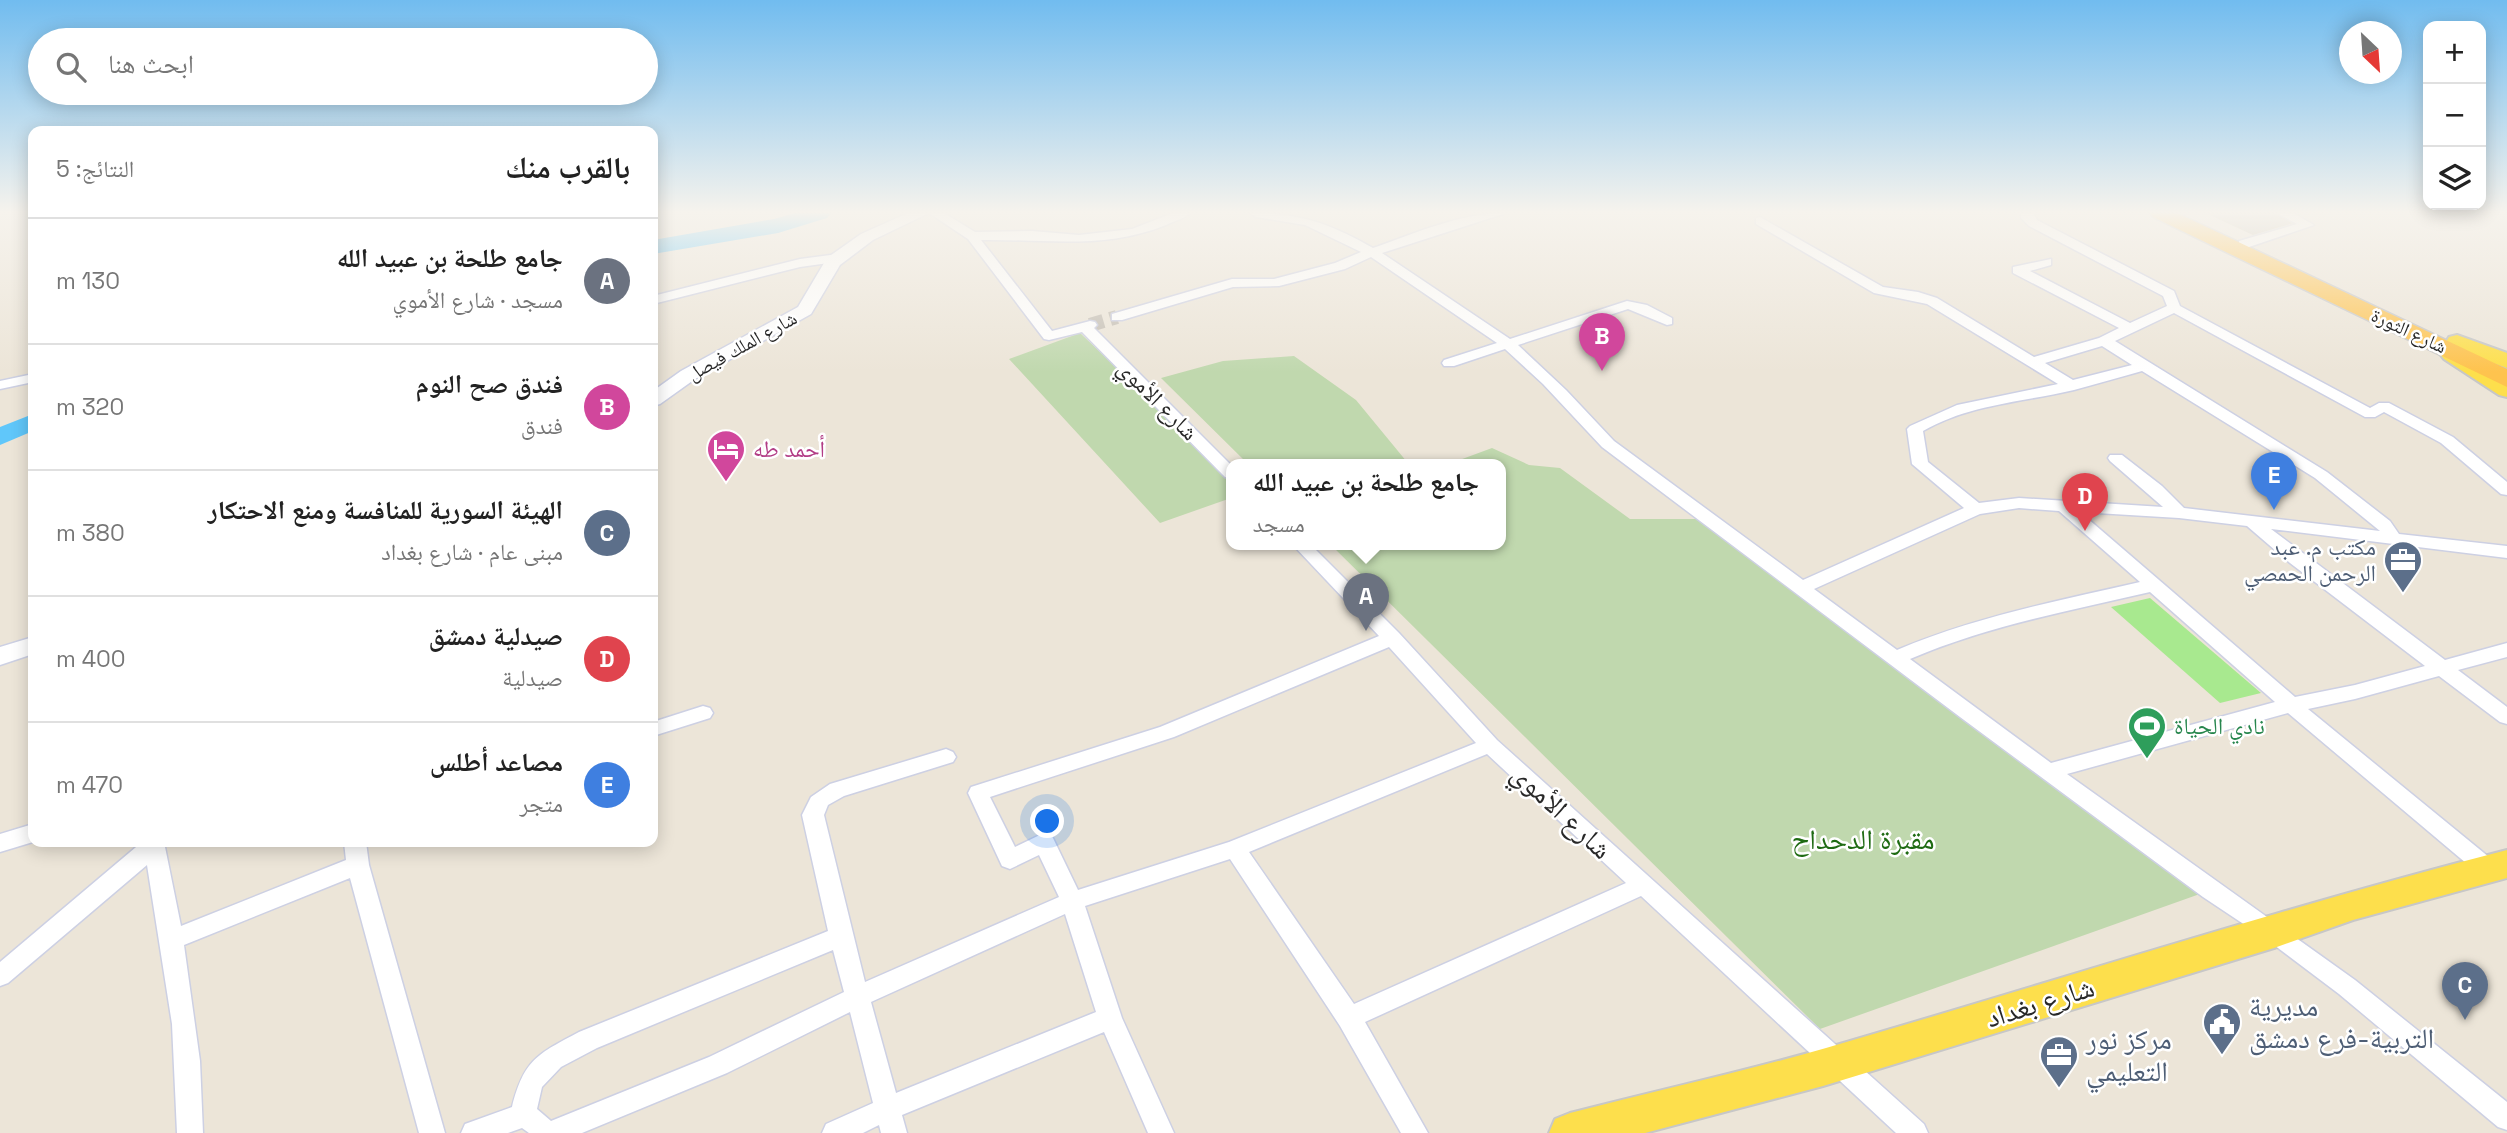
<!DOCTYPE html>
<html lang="ar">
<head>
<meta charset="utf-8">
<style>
	body { margin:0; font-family:"Space Grotesk","Noto Naskh Arabic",sans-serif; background:#f6f6f6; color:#222; direction:rtl }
	.controls { position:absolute; right:21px; top:21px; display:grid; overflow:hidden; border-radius:14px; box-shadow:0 4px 18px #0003 }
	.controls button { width:63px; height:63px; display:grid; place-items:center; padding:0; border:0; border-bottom:2px solid #e0e0e0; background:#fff; color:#222; font:35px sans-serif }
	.compass { position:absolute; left:2339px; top:21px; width:63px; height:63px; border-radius:50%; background:#fff; box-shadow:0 4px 18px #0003; rotate:155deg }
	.you { position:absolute; left:1048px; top:822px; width:24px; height:24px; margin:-18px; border:5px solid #fff; border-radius:50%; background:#1a73e8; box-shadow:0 0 0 10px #1a73e833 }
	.badge { display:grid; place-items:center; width:46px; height:46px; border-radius:50%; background:#ea580c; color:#fff; font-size:23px; font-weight:700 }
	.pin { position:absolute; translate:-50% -58px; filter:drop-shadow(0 2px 4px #0008) }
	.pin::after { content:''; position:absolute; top:37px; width:24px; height:21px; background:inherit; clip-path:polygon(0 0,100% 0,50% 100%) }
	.popup { position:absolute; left:1226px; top:459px; width:280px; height:91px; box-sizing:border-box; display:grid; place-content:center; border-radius:14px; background:#fff; filter:drop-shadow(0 2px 5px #0005); font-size:23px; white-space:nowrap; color:#767676 }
	.popup b { font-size:26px; color:#222 }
	.popup::after { content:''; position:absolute; left:50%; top:100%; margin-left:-14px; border:14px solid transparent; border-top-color:#fff }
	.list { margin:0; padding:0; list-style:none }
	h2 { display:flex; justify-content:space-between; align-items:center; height:91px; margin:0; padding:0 28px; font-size:30px }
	h2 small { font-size:23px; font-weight:400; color:#767676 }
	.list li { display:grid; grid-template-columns:46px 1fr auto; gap:21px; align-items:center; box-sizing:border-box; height:126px; padding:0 28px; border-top:2px solid #e0e0e0 }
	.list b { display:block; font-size:26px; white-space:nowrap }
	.list p { margin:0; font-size:23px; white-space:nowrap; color:#767676 }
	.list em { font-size:23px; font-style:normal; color:#767676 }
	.icon { flex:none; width:38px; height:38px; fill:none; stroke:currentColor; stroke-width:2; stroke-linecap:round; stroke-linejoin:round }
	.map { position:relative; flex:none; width:2507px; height:1133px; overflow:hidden; direction:ltr }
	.search { position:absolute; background:#fff; box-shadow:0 4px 18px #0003; left:28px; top:28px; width:630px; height:77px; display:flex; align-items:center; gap:18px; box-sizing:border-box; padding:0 24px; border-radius:38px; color:#767676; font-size:26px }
	.panel { position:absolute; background:#fff; box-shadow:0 4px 18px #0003; left:28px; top:126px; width:630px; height:721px; border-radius:14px; direction:rtl }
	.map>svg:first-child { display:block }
	.green { fill:#a8e98f }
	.cemetery { fill:#c0d8ae }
	.water { fill:#60c7fa }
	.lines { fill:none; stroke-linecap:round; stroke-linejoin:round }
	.river { fill:#60c7fa; fill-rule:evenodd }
	.building { fill:#c7c2b8; stroke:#c8c1b2; stroke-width:2 }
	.minor-tunnel { stroke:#c5bfb5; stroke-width:14; stroke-dasharray:14 7; stroke-linecap:butt }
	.minor-casing { stroke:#cdd0e3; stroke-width:3 }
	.tertiary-casing { stroke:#cdd0e3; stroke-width:3 }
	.primary-casing { stroke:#c7c7c7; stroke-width:4 }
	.trunk-casing { stroke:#c7c7c7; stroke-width:3 }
	.minor { fill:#fff; fill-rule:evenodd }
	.tertiary { fill:#fff; fill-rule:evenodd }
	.primary { fill:#fddf4c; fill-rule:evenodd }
	.trunk { fill:#fec34e; fill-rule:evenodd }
	.labels { text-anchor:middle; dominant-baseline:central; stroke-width:5; stroke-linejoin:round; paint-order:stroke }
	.far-street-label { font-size:19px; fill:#282828; stroke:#fff }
	.street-label { font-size:23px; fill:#282828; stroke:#fff }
	.hotel-label { font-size:23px; fill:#b23c85; stroke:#fff; text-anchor:start }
	.service-label { font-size:23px; fill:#4e5e75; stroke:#fff; text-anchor:end }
	.leisure-label { font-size:23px; fill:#27864d; stroke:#fff; text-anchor:start }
	.near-street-label { font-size:28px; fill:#282828; stroke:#fff }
	.near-park-label { font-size:28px; fill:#1f6b13; stroke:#fff }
	.near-service-label { font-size:28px; fill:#4e5e75; stroke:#fff; text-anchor:start }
</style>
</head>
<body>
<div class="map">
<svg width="2507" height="1133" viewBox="0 0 2507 1133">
	<rect width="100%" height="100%" fill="#ece5d8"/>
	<path class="green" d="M2150 598 2261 693 2220 703 2111 607Z"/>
	<path class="cemetery" d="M1080 333 1231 475V498L1160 523 1009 359Z
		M1294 356 1356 400 1407 462 1401 465H1249L1161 378 1223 361Z
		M1492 448 1529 465 1560 468 1630 519H1706L2211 890 1820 1029 1331 545H1501V465H1446Z"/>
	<path class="water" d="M33 414V431L0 445V427Z"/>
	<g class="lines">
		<path class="river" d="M795 213H831L827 218 778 233 653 254V240L774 219Z"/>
	</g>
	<path class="building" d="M2208 213H2275L2290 223 2253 234Z"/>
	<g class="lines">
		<path class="minor-tunnel" d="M1090 325 1117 317"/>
		<defs>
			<path id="minor" d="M929 213H944L975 232 1032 231 1079 235 1132 229 1173 213H1190C1184 219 1174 221 1166 225 1104 250 1047 239 981 240L1052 331 1090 321 1095 322 1097 325 1094 328 1231 465V479L1225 477 1082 332 1049 340 1044 339 968 239Z
				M1250 213C1299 213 1330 223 1373 248 1416 233 1460 213 1506 213L1382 253 1510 339 1627 301 1647 305 1672 318V324L1667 325 1628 309 1518 345 1566 390 1614 441 1803 580 1964 508 1912 464 1907 429 1910 426 1957 405 2058 384 1927 304 1874 293 1756 224V218L1760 217 1883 287 1918 292 1937 298 2034 357 2099 338 2119 328 2013 273V267L2051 259V265L2030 271 2130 323 2167 306 2163 296 2029 226 2021 218V213H2033L2037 220 2174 291 2180 306 2370 408 2379 403H2389L2453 437 2507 482V495L2501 494 2441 443 2384 412 2375 417H2365L2174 313 2115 341 2327 472 2390 521 2399 534 2507 546V558L2271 529 2445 660 2507 643V657L2458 670 2507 707V724L2500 722 2439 676 2355 699 2308 709 2495 862 2498 868 2495 874 2487 877 2479 874 2288 713 2067 774 2355 980 2507 1102V1130L2498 1127 2339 994 2266 939 2203 897 1960 717 1602 447 1543 384 1505 349 1454 366H1444L1442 363 1444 360 1497 343 1371 257 1345 269 1279 286 1233 287 1122 320H1112V314L1232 279H1274L1335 263 1361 252 1305 225 1256 217ZM2102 346 2132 365 2073 380 2045 363ZM2142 371 2315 478 2380 531 2184 508 2162 486 2122 455H2110L2108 458 2110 461 2163 507 2019 498 1979 503 1928 462 1923 431C1970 404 2024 402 2074 390 2097 384 2120 377 2142 371ZM2019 508 2059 511 2140 582C2057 601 1975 617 1897 650L1814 589 1980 514ZM2080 512 2179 518 2247 526 2290 563 2425 666 2355 685 2295 697ZM2150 592 2275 702 2051 763 1910 659C1988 626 2068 611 2150 592Z
				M2277 213H2293L2314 225 2249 247H2239V241L2297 224Z
				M838 254 843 255V261L800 267 653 304V296L800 259Z
				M33 374V382L0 389V381Z
				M1293 545H1311L1399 633 1497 740 1924 1124 1928 1133H1896L1641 896 1365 1022 1428 1133H1401L1340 1026 1230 859 1085 906 1122 1018 1174 1133H1148L1104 1032 902 1115 907 1133H881L879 1125 863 1133H822L826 1124 873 1103 850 1012 727 1073 582 1133H529L522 1128 508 1133H461L465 1124 512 1107C524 1059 538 1054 579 1032L828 931 802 815 811 797 830 784 946 749 953 752 956 757 953 762 844 796 828 805 824 815 865 982 1059 897 1039 855 1010 869 1002 866 968 793 971 787 1160 727 1379 636ZM1389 647 1476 743 1229 842 1078 890 1052 836 1044 833 1015 847 990 797 1174 737ZM1487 754 1626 883 1354 1004 1249 852ZM1065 914 1096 1012 896 1093 871 1002ZM833 950 844 992 709 1057 551 1121 537 1109 542 1087 561 1067 597 1048Z
				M703 706 710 708 713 713 710 718 653 736V722Z
				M33 824V842L0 852V834Z
				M142 842H164L181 926 346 860 344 842H366L369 865 445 1133H419L350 878 184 945 200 1061 203 1133H177L172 1024 147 865 8 983 0 986V962Z"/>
			<path id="tertiary" d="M908 213H929L873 240 840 265 811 314 695 379 660 404 653 406V391L681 371 798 307 827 258 861 234Z
				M33 637V654L0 665V647Z"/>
			<path id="primary" d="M2457 335 2507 353V368L2468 354 2507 379V397L2499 395 2444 359 2440 354 2444 349 2451 347 2446 342 2449 337Z
				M2507 850V878L2353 920 2274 948 1823 1086 1645 1133H1549L1555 1119 1570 1113C1655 1091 1742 1072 1826 1048 2053 982 2278 909 2507 850Z"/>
			<path id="trunk" d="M2150 213H2177L2507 369V387L2153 217Z"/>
		</defs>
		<use href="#minor" class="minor-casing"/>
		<use href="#tertiary" class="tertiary-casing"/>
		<use href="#primary" class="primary-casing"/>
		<use href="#trunk" class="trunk-casing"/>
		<use href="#minor" class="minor"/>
		<use href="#tertiary" class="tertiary"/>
		<use href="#primary" class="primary"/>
		<use href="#trunk" class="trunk"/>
	</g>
	<linearGradient id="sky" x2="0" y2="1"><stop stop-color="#71bcef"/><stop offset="0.57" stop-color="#f6f3ed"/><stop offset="1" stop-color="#f6f3ed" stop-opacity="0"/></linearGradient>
	<rect width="2507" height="372" fill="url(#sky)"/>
	<defs>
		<symbol id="hotel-pin" viewBox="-11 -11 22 30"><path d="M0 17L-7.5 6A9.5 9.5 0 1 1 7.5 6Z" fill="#d1479c" stroke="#fff"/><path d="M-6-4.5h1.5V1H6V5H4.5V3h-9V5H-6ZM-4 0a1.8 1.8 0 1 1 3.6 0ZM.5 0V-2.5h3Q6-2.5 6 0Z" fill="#fff"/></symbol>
		<symbol id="office-pin" viewBox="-11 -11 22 30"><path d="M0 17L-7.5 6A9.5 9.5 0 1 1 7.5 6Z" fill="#5c6f8a" stroke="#fff"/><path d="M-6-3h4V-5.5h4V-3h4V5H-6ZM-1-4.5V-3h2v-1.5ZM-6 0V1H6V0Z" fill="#fff"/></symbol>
		<symbol id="stadium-pin" viewBox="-11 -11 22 30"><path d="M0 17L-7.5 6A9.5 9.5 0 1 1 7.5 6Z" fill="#2e9e5b" stroke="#fff"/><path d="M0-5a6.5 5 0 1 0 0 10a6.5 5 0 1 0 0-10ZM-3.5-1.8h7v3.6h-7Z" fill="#fff"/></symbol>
		<symbol id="civic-pin" viewBox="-11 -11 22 30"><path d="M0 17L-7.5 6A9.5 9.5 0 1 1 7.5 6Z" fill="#5c6f8a" stroke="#fff"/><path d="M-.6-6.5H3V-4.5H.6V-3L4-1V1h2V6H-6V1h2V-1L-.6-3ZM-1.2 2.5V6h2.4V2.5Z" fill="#fff"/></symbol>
	</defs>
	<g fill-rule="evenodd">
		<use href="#hotel-pin" x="704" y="427" width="44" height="60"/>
		<use href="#office-pin" x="2381" y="538" width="44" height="60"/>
		<use href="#stadium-pin" x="2125" y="704" width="44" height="60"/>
		<use href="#civic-pin" x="2200" y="1000" width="44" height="60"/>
		<use href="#office-pin" x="2037" y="1033" width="44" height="60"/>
	</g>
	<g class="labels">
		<g class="far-street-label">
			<text transform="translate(2409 331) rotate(25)">شارع الثورة</text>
			<text transform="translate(742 346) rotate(-29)">شارع الملك فيصل</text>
		</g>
		<g class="street-label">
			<text transform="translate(1158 400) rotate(45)">شارع الأموي</text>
		</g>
		<g class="hotel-label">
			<text x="753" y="449">أحمد طه</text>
		</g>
		<g class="service-label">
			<text x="2376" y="547">مكتب م. عبد<tspan x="2376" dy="26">الرحمن الحمصي</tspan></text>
		</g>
		<g class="leisure-label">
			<text x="2174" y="726">نادي الحياة</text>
		</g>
		<g class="near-street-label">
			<text transform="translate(1562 811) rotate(43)">شارع الأموي</text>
			<text transform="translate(2040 1002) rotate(-17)">شارع بغداد</text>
		</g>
		<g class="near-park-label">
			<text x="1863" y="839">مقبرة الدحداح</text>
		</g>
		<g class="near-service-label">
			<text x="2249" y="1006">مديرية<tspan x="2249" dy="32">التربية-فرع دمشق</tspan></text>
			<text x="2086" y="1039">مركز نور<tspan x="2086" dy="32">التعليمي</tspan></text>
		</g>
	</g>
</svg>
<div class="controls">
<button>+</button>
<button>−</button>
<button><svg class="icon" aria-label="layers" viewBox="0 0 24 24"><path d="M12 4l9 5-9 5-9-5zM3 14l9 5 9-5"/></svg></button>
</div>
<svg class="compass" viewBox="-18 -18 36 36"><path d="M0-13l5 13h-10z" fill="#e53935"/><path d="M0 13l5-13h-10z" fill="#767676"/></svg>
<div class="you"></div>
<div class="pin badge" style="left:1366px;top:631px;background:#6b7280">A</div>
<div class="popup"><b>جامع طلحة بن عبيد الله</b>مسجد</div>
<div class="pin badge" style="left:1602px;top:371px;background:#d1479c">B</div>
<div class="pin badge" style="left:2465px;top:1020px;background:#5c6f8a">C</div>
<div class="pin badge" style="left:2085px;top:531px;background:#e0444e">D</div>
<div class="pin badge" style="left:2274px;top:510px;background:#3f7fe0">E</div>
<div class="search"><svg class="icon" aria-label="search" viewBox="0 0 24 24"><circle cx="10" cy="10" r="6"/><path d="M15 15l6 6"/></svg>ابحث هنا</div>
<section class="panel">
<h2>بالقرب منك<small>النتائج: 5</small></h2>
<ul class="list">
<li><span class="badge" style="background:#6b7280">A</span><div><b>جامع طلحة بن عبيد الله</b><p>مسجد · شارع الأموي</p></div><em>130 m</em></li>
<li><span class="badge" style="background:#d1479c">B</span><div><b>فندق صح النوم</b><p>فندق</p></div><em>320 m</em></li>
<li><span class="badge" style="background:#5c6f8a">C</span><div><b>الهيئة السورية للمنافسة ومنع الاحتكار</b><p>مبنى عام · شارع بغداد</p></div><em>380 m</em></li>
<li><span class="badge" style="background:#e0444e">D</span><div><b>صيدلية دمشق</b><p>صيدلية</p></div><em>400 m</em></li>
<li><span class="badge" style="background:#3f7fe0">E</span><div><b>مصاعد أطلس</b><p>متجر</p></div><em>470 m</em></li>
</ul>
</section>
</div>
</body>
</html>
